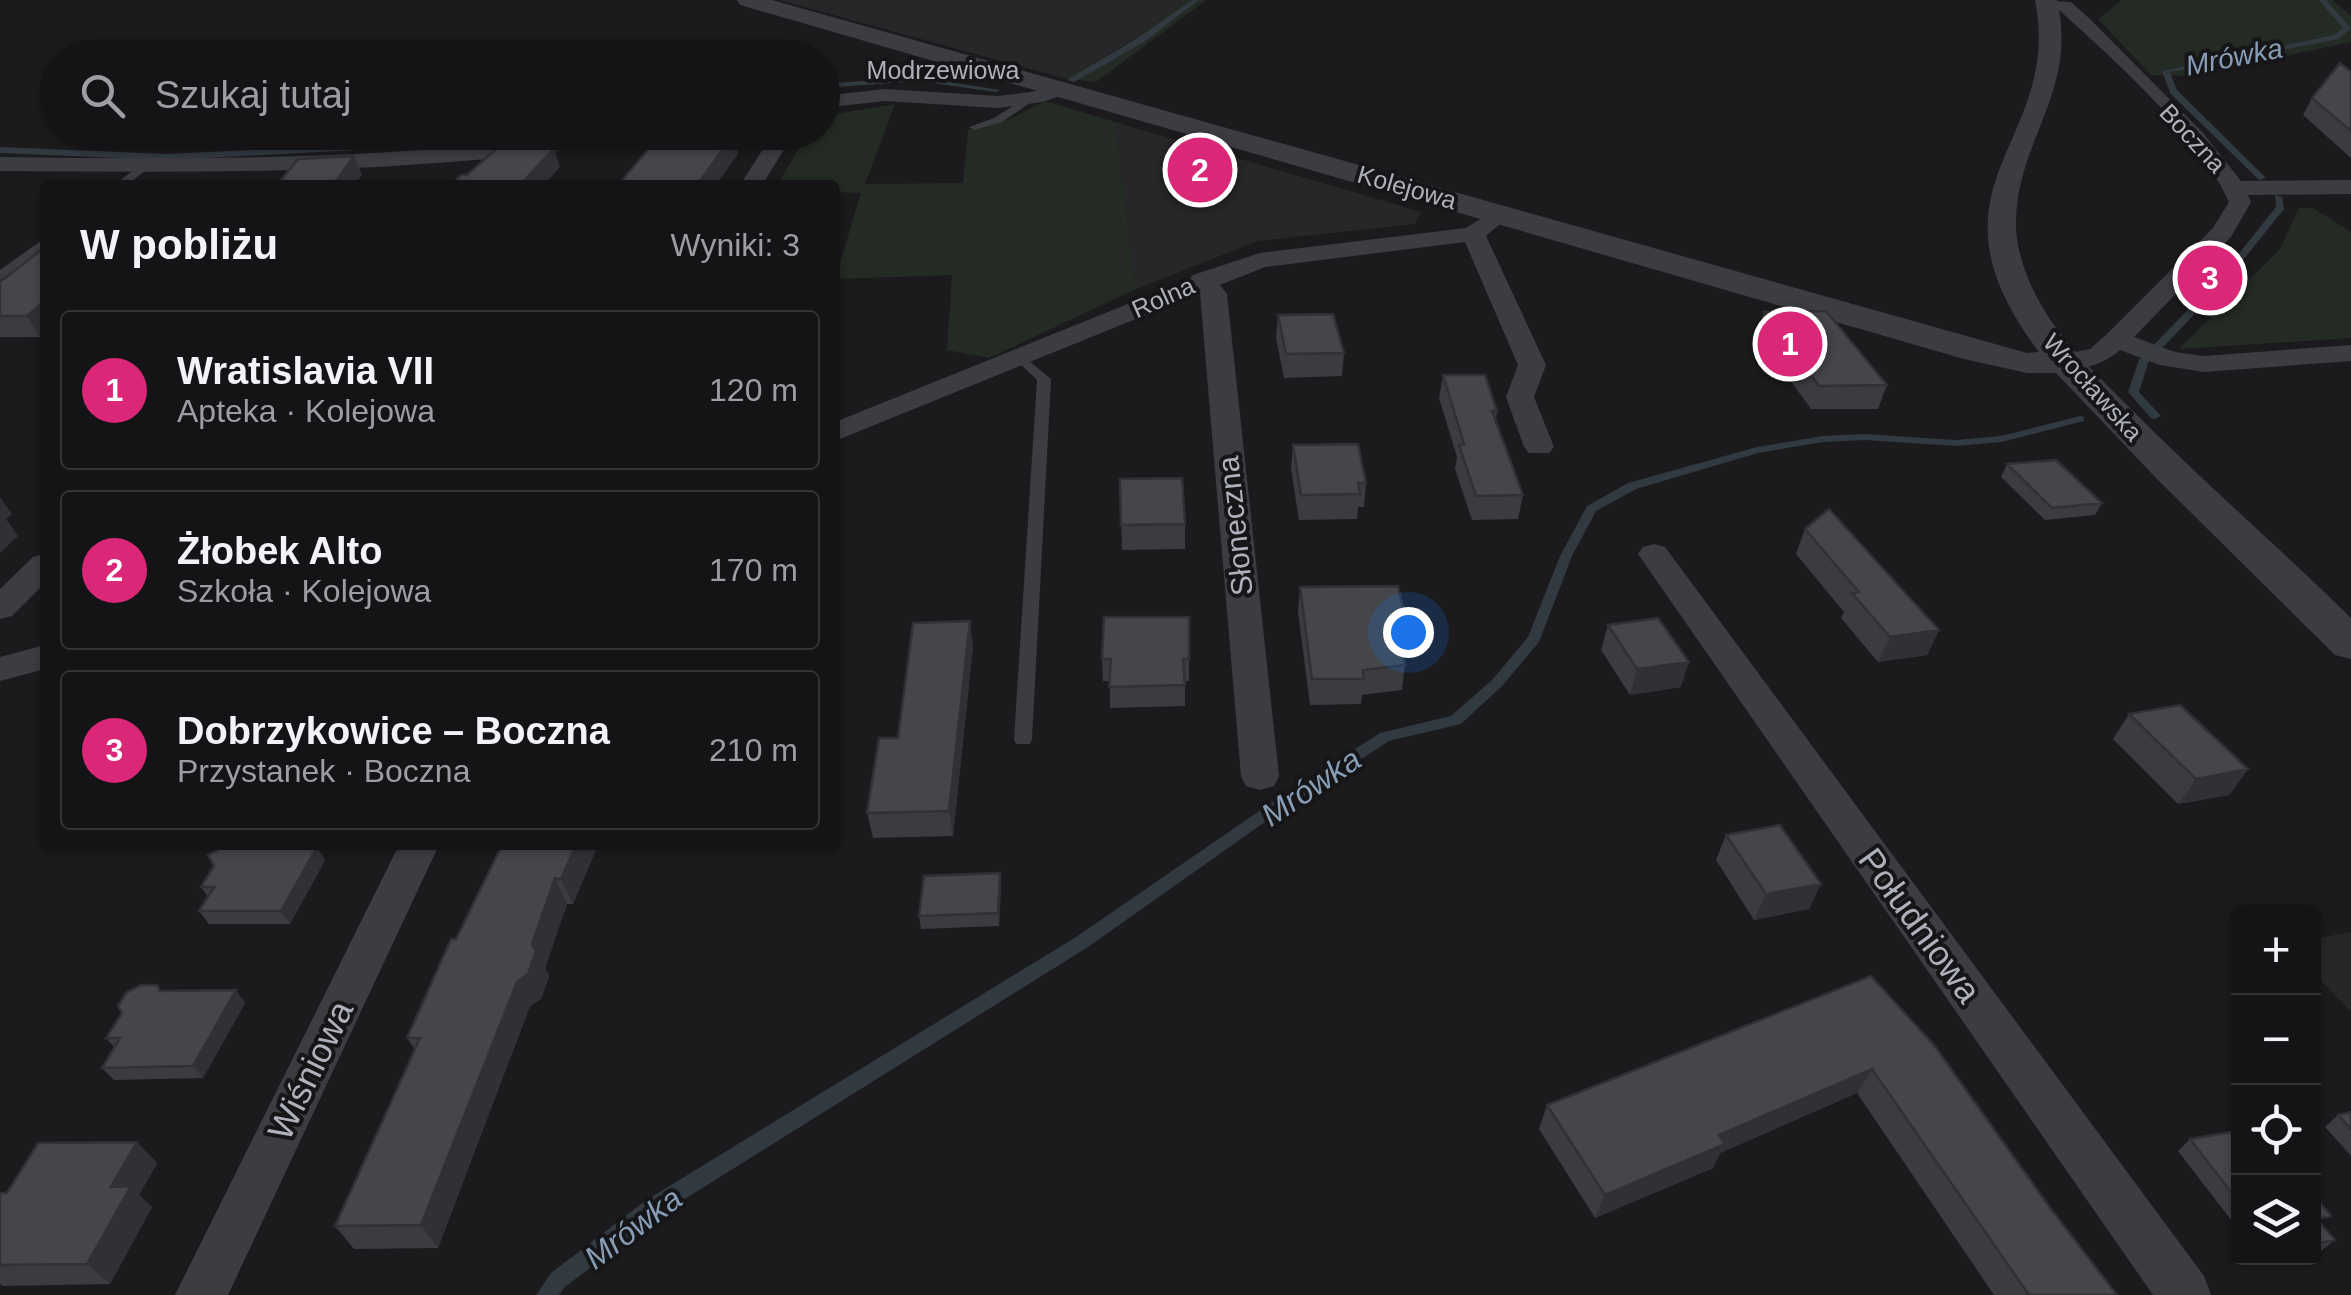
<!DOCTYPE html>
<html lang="pl">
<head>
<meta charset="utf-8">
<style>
	body { margin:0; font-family:Helvetica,sans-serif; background:#212123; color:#f1f3f6 }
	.controls { position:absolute; right:30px; bottom:30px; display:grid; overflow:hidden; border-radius:10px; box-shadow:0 2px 8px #0004 }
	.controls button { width:90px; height:90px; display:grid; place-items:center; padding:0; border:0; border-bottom:2px solid #333335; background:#141416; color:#f1f3f6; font:50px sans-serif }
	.you { position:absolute; left:1408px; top:632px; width:35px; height:35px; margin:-25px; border:8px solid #fff; border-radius:50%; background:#1a73e8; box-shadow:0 0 0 15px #1a73e833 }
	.badge { display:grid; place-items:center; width:65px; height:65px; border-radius:50%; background:#db2777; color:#fff; font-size:32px; font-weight:700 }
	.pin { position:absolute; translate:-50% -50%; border:5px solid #fff; box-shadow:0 2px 10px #0006 }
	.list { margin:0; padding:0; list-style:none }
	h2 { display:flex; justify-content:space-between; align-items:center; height:130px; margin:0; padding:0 40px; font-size:42px }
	h2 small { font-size:32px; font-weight:400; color:#9d9ea1 }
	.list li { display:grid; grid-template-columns:65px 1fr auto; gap:30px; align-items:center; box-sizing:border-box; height:160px; margin:0 20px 20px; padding:0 20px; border:2px solid #333335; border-radius:10px }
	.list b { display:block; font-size:38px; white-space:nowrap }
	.list p { margin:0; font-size:32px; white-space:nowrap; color:#9d9ea1 }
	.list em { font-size:32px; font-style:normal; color:#9d9ea1 }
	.icon { flex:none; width:55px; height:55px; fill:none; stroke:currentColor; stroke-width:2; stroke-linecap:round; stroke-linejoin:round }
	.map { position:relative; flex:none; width:2351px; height:1295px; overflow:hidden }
	.search { position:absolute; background:#141416; box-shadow:0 2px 8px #0004; left:40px; top:40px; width:800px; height:110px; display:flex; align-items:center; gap:25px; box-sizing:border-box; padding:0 35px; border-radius:55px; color:#9d9ea1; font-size:38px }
	.panel { position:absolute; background:#141416; box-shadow:0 2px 8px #0004; left:40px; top:180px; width:800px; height:670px; border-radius:10px }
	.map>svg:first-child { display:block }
	.built { fill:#27272a }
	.green { fill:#232b24 }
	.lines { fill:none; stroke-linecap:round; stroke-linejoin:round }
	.stream { fill:#313941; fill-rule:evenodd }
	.service { fill:#3c3d42; fill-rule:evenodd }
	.minor { fill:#3c3d42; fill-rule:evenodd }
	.tertiary { fill:#3c3d42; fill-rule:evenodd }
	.wall { fill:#3b3c40 }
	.shaded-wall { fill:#303134 }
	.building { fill:#45464a; stroke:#303134; stroke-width:2.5 }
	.labels { text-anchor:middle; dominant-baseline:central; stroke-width:8; stroke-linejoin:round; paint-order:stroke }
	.far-street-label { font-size:25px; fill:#aeb1bc; stroke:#161618 }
	.far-water-label { font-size:28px; font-style:italic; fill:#869db5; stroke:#161618 }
	.street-label { font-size:30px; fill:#aeb1bc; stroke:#161618 }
	.water-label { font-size:32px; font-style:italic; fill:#869db5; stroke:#161618 }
	.near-street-label { font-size:35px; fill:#aeb1bc; stroke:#161618 }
</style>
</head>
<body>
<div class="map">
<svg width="2351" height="1295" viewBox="0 0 2351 1295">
	<rect width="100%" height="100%" fill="#1b1b1d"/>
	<path class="built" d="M779 0H1185L1126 45 1063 78Z
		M1122 124 1421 212 1415 224 1258 241 1136 289 1116 128Z
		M2351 932V1012L2314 973V939Z"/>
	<path class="green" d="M1185 0H1206L1096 82 1063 78 1126 45Z
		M2122 0H2332L2351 16V42L2190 76 2151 75 2098 19Z
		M1045 101 1122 124 1116 128 1136 289 989 358 947 350 952 275 835 279 861 193 835 192V185H777L808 133 822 132 823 116 895 104 865 184 963 183 968 130 1010 119Z
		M2299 208H2313L2351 232V338L2179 349 2280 249Z"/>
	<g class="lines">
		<path class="stream" d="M1192 0H1199L1144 42 1074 82 1067 80 1138 38Z
			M2319 0H2326L2351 28 2339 39 2170 72 2177 90 2266 178 2259 180 2170 93 2162 71 2334 35 2343 28Z
			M918 77 1000 90 996 92 918 81 822 88V84Z
			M538 132H561L506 142 167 160 0 153V147L167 154 506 138Z
			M2275 195 2282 197 2284 209 2227 280 2148 363 2139 392 2161 416 2155 419 2151 418 2128 392 2139 360 2221 276 2276 207Z
			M2080 416 2084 417V421L2001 442 1956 446 1865 440 1823 442 1758 453 1636 489 1596 511 1572 556 1539 642 1502 686 1461 724 1389 741 1275 815 1088 947 659 1215 565 1287 559 1295H536L551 1273 645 1201 1076 937 1265 807 1380 733 1451 716 1492 680 1528 637 1560 556 1587 506 1628 483 1757 447 1823 436 1865 434 1956 440 2001 436Z"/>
		<path class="service" d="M1029 96 1033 97V101L1002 122 974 130 969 127 994 118Z
			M142 164 151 166 127 185H114Z
			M45 238V248L0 280V270Z
			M1022 355 1051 379 1032 739 1030 744H1016L1014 739 1037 380 1015 359Z"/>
		<path class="minor" d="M2037 0 2071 2 2090 19 2203 133 2241 181 2351 180V194L2248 195 2251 202 2231 237 2134 337 2175 352 2204 356 2351 345V361L2204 372 2160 365 2120 350C2105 364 2077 373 2056 368L2052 362 2056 356 2090 349 2107 334 2213 228 2229 202C2202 138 2111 57 2059 10Z
			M1062 83 1072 89 1069 93 1042 102 998 108 885 101 822 108V96L885 89 998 96 1037 91Z
			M595 132H654L644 138C584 147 524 156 463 161 309 174 154 172 0 171V157C199 160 398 160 595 132Z
			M774 132H795L762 185H740Z
			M1501 206 1513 213 1486 236 1546 365 1534 397 1554 447 1549 453H1529L1524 447 1506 397 1518 365 1465 242 1265 267 1220 285 1227 294 1279 776 1274 786 1260 790 1246 786 1241 776 1200 293 835 441V422L1190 279 1193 275 1260 253 1466 228Z
			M1654 544 1665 547 2204 1276 2211 1295H2153L1638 554 1643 547Z
			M45 554V583L12 616 0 619V589L33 557Z
			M45 645V669L0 681V657Z
			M399 845H439L228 1295H175Z"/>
		<path class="tertiary" d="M737 0H772L2027 353 2039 352C1912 183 2064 146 2035 0H2057C2079 92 2014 143 2016 227 2017 261 2035 298 2054 325 2076 356 2104 382 2131 409 2202 481 2279 547 2351 618V659L2335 655 2157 479 2056 373H2027L1964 359 740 5Z"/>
	</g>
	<path class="wall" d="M2351 72V158L2303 115 2312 98Z
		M45 247V333L40 337H0V282Z
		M1764 312 1887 385 1878 409H1811L1757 335Z
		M1278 315 1344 353 1342 376 1284 378 1276 338Z
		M1443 375 1497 411 1496 421 1523 495 1518 519 1472 520 1455 469 1457 457 1439 398Z
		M1293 445 1366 483 1364 507H1358L1357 519 1299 520 1291 469Z
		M2007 464 2102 503 2095 515 2045 520 2001 477Z
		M1120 479 1185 524V549L1122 550Z
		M1805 529 1939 630 1927 655 1878 662 1841 618 1844 612 1796 554Z
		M1300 587 1407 624 1402 649 1405 665 1402 690 1362 695 1361 704 1310 705 1298 612Z
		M1189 617V681H1185V706L1110 708V681H1103L1102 659Z
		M1608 625 1681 687 1630 695 1601 650Z
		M973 646 953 836 873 838 867 813 898 738Z
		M2129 714 2248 769 2229 795 2178 804 2113 739Z
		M1726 835 1821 884 1809 909 1754 920 1716 860Z
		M598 845 573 904H567L545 968 549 976 541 999 530 1006 438 1248 354 1249 335 1226 415 1050 407 1038 456 939Z
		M249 848 325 860 290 924H209L199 911 208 897 201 887Z
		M1001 886 999 926 921 929 919 916Z
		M1871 976 2051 1209 2117 1295H1994L1857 1093 1720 1153 1713 1168 1595 1218 1539 1129 1547 1105Z
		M162 991 245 1003 203 1078 114 1080 102 1068 114 1047 106 1038Z
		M2351 1112V1156L2325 1127 2338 1115Z
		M2238 1131V1229L2178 1151 2190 1139Z
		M137 1142 157 1163 139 1195 152 1207 110 1284 3 1286 0 1284V1193H7Z
		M2314 1195 2321 1224 2335 1240 2321 1251 2314 1253Z
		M2260 1258H2290L2264 1263Z"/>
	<path class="shaded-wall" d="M734 134 738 154 716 185H697Z
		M554 148 560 167 544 185H520Z
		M354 156 362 175 355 185H333Z
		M45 301V333L40 337 27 316Z
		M835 475 840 498 835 516Z
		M0 497 12 514 6 519 18 536 0 553Z
		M970 621 973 646 953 836 949 811Z
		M1939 630 1927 655 1878 662 1890 637Z
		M1689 662 1681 687 1630 695 1637 669Z
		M2248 769 2229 795 2178 804 2196 779Z
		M576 845H598L573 904 561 879Z
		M317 847 325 860 290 924 281 911Z
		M1000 873 1001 886 999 926 998 913Z
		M555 878 567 904 545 968 549 976 541 999 530 1006 438 1248 421 1225 532 944Z
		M1821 884 1809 909 1754 920 1766 894Z
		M236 990 245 1003 203 1078 193 1066Z
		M1872 1069 1857 1093 1720 1153 1713 1168 1595 1218 1605 1195 1719 1135Z
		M137 1142 157 1163 139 1195 152 1207 110 1284 87 1264 111 1187Z"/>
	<path class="building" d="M2340 63 2351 72V131L2312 98Z
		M662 133 734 134 697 185H618Z
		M498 147 554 148 520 185H451L461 175H467Z
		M354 156 333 185H277L298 159Z
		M45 247V301L27 316H0V282Z
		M1826 311 1887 385 1819 386 1764 312Z
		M1333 314 1344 353 1286 354 1278 315Z
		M1443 375H1485L1497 411H1492L1523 495 1476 496 1459 445 1464 444Z
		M1358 444 1366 483H1358L1360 494 1301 495 1293 445Z
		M2056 460 2102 503 2052 508 2007 464Z
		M1182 478 1185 524 1121 525 1120 479Z
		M1829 509 1939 630 1890 637 1852 593 1859 592 1805 529Z
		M1398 586 1407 624H1396L1405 665 1363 670 1364 679H1312L1300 587Z
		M1104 617H1189V659H1183L1185 685 1109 687 1111 659H1102Z
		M1658 618 1689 662 1637 669 1608 625Z
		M970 621 949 811 867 813 879 738H898L913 623Z
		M2180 705 2248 769 2196 779 2129 714Z
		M1780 825 1821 884 1766 894 1726 835Z
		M226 845H247L249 848 317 847 281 911H199L214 887H201L214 866 208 855Z
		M502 845H576L561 879 555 878 532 944 536 951 528 974 517 982 421 1225 335 1226 420 1038H407L451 939H456Z
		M1000 873 998 913 919 916 924 876Z
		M1871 976 1934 1045 2051 1209 2117 1295H2029L1872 1069 1719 1135 1725 1144 1605 1195 1547 1105Z
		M141 985H157L160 991 236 990 193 1066 102 1068 120 1038H106L122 1013 118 1006 126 993Z
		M2351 1112V1129L2338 1115Z
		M2238 1131V1201L2190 1139Z
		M137 1142 111 1187 131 1186 87 1264 0 1265V1193H7L38 1143Z
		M2314 1195 2331 1216 2317 1219 2335 1240 2314 1244Z"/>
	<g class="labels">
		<g class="far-street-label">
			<text x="943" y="70">Modrzewiowa</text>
			<text transform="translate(2193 138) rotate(47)">Boczna</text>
			<text transform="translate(1407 187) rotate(16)">Kolejowa</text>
			<text transform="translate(1163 297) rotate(-24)">Rolna</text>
			<text transform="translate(2093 387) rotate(48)">Wrocławska</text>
		</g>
		<g class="far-water-label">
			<text transform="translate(2234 57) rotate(-11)">Mrówka</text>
		</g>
		<g class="street-label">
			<text transform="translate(1235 526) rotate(-96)">Słoneczna</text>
		</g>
		<g class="water-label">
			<text transform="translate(1311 787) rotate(-34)">Mrówka</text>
			<text transform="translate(633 1228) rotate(-37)">Mrówka</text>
		</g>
		<g class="near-street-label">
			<text transform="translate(1920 925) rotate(54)">Południowa</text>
			<text transform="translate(310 1070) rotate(-64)">Wiśniowa</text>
		</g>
	</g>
</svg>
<div class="controls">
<button>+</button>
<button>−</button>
<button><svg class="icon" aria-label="locate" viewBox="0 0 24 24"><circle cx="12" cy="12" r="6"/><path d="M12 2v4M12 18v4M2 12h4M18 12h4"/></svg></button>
<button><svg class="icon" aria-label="layers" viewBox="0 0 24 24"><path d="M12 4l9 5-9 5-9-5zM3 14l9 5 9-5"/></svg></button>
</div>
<div class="you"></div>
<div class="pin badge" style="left:1790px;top:344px">1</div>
<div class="pin badge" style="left:1200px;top:170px">2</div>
<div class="pin badge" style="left:2210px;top:278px">3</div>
<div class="search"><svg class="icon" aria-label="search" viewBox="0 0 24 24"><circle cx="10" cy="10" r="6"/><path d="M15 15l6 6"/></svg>Szukaj tutaj</div>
<section class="panel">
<h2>W pobliżu<small>Wyniki: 3</small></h2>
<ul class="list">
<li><span class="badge">1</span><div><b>Wratislavia VII</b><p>Apteka · Kolejowa</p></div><em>120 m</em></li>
<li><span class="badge">2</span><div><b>Żłobek Alto</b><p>Szkoła · Kolejowa</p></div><em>170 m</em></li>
<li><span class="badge">3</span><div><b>Dobrzykowice – Boczna</b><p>Przystanek · Boczna</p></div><em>210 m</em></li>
</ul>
</section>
</div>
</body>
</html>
